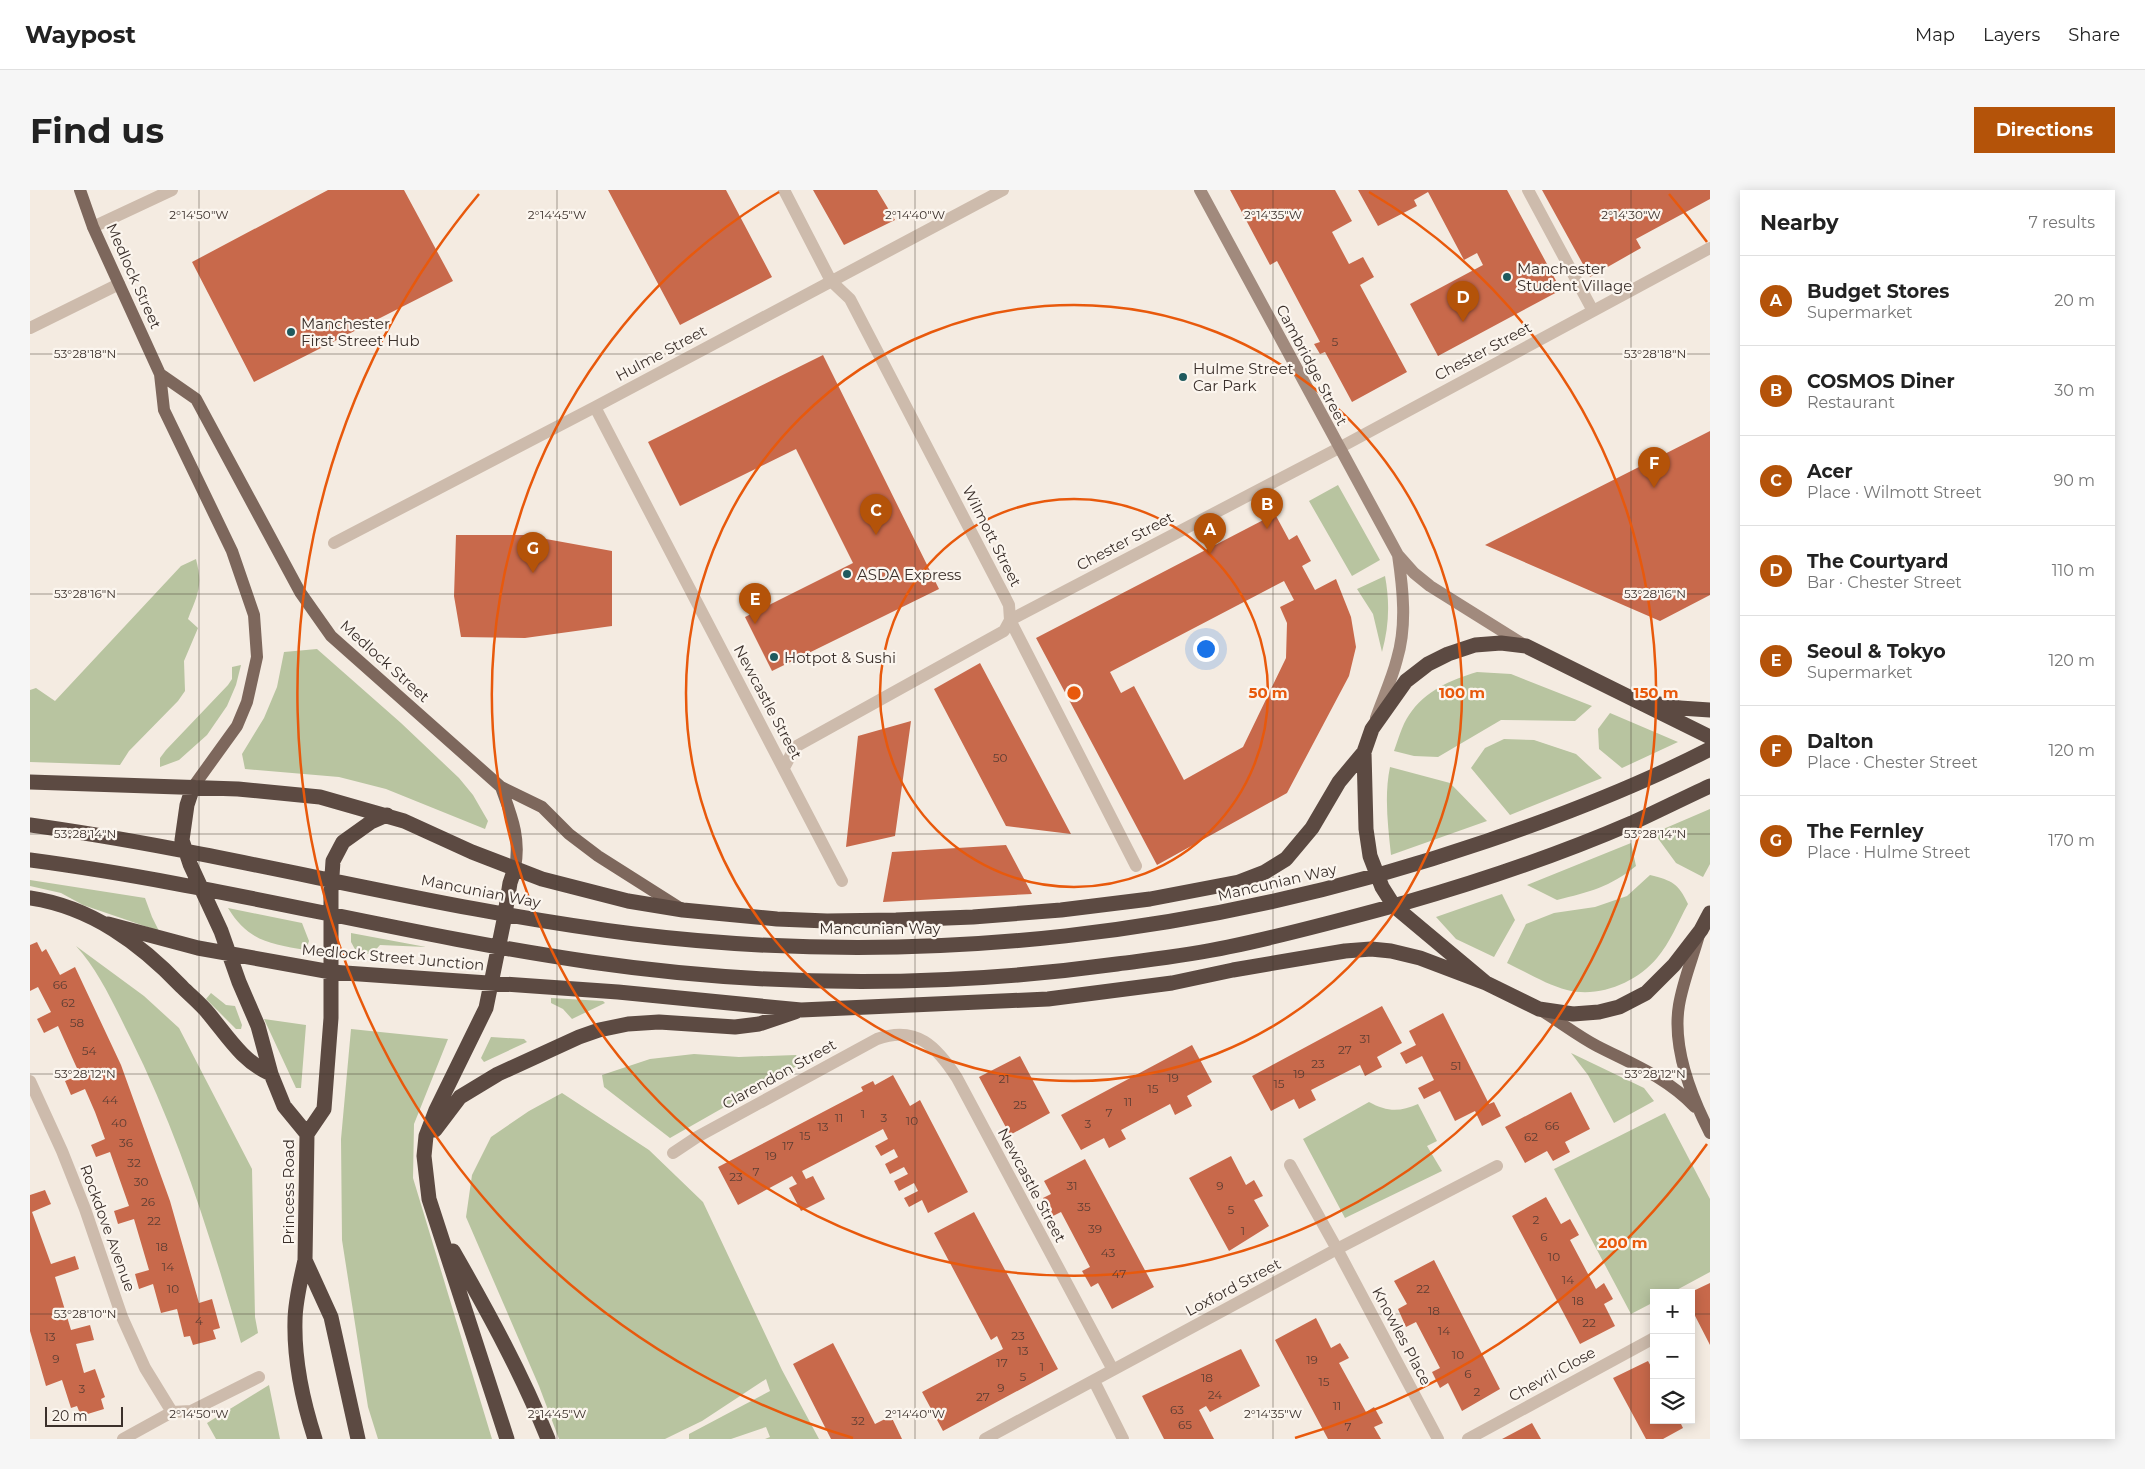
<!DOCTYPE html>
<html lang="en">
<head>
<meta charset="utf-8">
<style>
	body { margin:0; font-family:Montserrat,sans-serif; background:#f6f6f6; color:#222 }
	.controls { position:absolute; right:15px; bottom:15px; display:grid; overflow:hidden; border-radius:0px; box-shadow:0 2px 12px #0003 }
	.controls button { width:45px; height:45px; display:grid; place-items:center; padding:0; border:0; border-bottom:1px solid #e0e0e0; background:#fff; color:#222; font:25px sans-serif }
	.scale { position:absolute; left:15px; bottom:12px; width:78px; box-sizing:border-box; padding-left:5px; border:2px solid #3b302b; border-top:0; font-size:14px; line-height:18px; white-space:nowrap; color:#3b302b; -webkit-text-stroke:4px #fbf5ee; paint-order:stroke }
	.you { position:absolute; left:1175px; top:458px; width:18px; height:18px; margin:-12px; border:4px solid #fff; border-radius:50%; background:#1a73e8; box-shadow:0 0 0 8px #1a73e833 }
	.badge { display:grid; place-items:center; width:32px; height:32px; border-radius:50%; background:#b45309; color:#fff; font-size:16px; font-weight:700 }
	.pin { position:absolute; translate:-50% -41px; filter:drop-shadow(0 1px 2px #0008) }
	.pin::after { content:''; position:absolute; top:26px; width:18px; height:15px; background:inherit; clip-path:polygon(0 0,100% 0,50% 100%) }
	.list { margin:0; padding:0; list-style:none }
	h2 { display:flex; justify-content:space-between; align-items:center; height:65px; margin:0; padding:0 20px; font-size:21px }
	h2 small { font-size:16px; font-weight:400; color:#767676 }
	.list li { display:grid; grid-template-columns:32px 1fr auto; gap:15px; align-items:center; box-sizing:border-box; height:90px; padding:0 20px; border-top:1px solid #e0e0e0 }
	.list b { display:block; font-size:19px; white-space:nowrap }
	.list p { margin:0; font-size:16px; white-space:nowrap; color:#767676 }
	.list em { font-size:16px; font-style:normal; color:#767676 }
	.icon { flex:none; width:28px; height:28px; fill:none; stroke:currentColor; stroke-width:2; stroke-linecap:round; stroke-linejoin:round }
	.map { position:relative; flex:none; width:1680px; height:1249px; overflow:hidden; border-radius:0px }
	header { display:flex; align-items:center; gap:30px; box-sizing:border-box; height:70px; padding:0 25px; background:#fff; border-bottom:1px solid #e0e0e0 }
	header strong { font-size:24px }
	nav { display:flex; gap:28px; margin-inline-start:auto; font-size:18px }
	.intro { display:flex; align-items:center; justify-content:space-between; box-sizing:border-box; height:120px; padding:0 30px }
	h1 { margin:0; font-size:35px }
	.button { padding:12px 22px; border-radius:0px; background:#b45309; color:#fff; font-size:18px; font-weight:700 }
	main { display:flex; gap:30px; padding:0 30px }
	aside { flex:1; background:#fff; border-radius:0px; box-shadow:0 2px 12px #0003 }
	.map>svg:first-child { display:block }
	.green { fill:#b8c4a0 }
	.building { fill:#c8694b; fill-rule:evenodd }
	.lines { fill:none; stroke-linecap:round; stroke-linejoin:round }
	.street { stroke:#cdbbac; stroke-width:12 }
	.secondary { stroke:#a18a7d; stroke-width:12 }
	.primary { stroke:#7d675c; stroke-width:12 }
	.highway { stroke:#5c4a42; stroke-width:15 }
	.ticks { fill:none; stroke:#3b302b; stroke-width:1; stroke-opacity:0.45 }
	.ring { fill:none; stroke:#e8590c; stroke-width:2.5 }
	.poi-dot { fill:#1f5a5e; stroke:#fbf5ee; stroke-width:2 }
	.labels { text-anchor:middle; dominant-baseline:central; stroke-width:4.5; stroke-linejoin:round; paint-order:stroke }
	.number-label { font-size:12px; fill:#5e3e33 }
	.poi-label { font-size:15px; fill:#3b302b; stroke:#fbf5ee; text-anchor:start }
	.street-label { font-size:15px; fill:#3b302b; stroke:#fbf5ee }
	.ticks-label { font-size:12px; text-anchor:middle; fill:#3b302b; stroke:#fbf5ee; stroke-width:4.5; stroke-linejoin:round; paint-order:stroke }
	.centre { fill:#e8590c; stroke:#fbf5ee; stroke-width:2.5 }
	.ring-label { font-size:15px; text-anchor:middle; font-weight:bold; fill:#e8590c; stroke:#fbf5ee; stroke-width:4.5; stroke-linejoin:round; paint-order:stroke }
</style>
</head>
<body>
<header>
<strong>Waypost</strong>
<nav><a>Map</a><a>Layers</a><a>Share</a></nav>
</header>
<div class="intro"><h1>Find us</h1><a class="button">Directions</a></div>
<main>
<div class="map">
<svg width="1680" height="1249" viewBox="0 0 1680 1249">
	<rect width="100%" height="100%" fill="#f4ebe1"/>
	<path class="green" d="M1308 295 1350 370 1322 386 1279 311Z
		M166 369C173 396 168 404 158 429L168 438 154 471 155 501 148 511 99 561 90 575 0 572V500L6 498 25 511 151 376Z
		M1355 386C1360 413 1359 436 1352 462L1343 424 1327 399Z
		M287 459 371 533 429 588 443 605 458 631 455 639 356 599 309 587 215 579 212 564 234 528 247 497 254 462Z
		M211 475 206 495 197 516 177 545 149 570 130 577V568L136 560 198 495 202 489V477Z
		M1447 482 1481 484 1562 516 1545 531 1471 530 1408 567 1384 566 1364 561C1368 550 1372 535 1379 525 1395 501 1420 490 1447 482Z
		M1580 523 1648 552 1592 578 1569 559 1568 539Z
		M1474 549 1504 550 1546 564 1572 588 1480 625 1441 578 1455 558Z
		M1360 577 1420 593 1457 631 1361 665C1358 636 1354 606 1360 577Z
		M1680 619V674L1673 687 1646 673 1624 643Z
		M1601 653 1606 676C1580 697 1559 702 1527 710L1497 695Z
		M1620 685C1643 691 1648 693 1658 714 1648 732 1640 753 1627 768 1606 793 1569 808 1537 800 1517 795 1496 782 1477 773L1496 734 1524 723 1565 717 1597 706Z
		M0 690 115 708 122 727 129 741 53 715 31 703 0 696Z
		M1472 704 1485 730 1464 767 1426 749 1406 727Z
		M198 718 272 733 279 751 276 760C240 754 218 751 198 718Z
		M321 743 396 757 350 755 342 764 327 763 321 752Z
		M46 756 114 806 149 838 222 979 225 1127 228 1143 211 1153C181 1048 149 945 100 847 85 817 69 781 46 756Z
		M181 803 196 815 205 816 212 835 211 839H206L176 809Z
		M521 808 573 811 575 813 542 829 533 819 521 813Z
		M234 829 276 835 271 898H266Z
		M321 839 418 849 384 934 383 988 462 1249H348L338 1217 312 1050 311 949Z
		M461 847 494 849 497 852 454 872 451 868Z
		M1541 863 1614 898 1624 911 1584 933 1558 885Z
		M664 864 709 867 766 865 772 873 640 948 574 897 572 885 620 869Z
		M532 903 619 960 673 1012 752 1180 789 1249H735L740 1247 736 1237 701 1249H659V1244L740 1201 736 1189 672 1231 635 1249H529L509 1196 436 1027 442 985 461 947 499 921Z
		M1339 912C1357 922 1370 922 1388 914L1407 951 1397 956 1412 981 1315 1028 1273 949Z
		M1635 923 1680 1009V1082L1641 1103H1624V1112L1601 1124 1524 979Z
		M239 1195 250 1249H186L177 1233Z"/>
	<path class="building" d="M298 0H374L423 91 224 192 162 72Z
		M578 0H696L742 87 650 135Z
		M783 0H847L865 30 814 55Z
		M1200 0H1305L1322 31 1302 42 1319 74 1333 67 1344 87 1330 95 1377 182 1322 212 1295 162 1290 164 1284 154 1290 152 1247 71 1240 75Z
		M1328 0H1477L1531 100 1408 166 1380 114 1453 75 1447 63 1434 70 1398 2 1384 10 1387 16 1348 36Z
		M1512 0H1680V9L1606 49 1611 58 1560 87Z
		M793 165 909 399 742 481 715 427 823 373 766 259 650 316 618 252Z
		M1680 241V405L1630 431 1455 355Z
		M1245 324 1259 350 1267 345 1281 371 1272 376 1285 400 1306 389 1321 427 1326 457 1319 486 1257 603 1127 675 1006 448ZM1254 391 1264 410 1250 417 1257 433 1256 468 1213 557 1154 590 1104 496 1091 503 1080 482Z
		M426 345H494L582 361V436L495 448 431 447 424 406Z
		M950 473 1041 644 976 636 904 499Z
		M881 531 865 646 816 657 828 546Z
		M976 655 1002 704 853 712 862 662Z
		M7 752 12 762 16 759 30 785 45 777 91 875 140 1011 169 1113 182 1109 190 1138 183 1140 186 1149 163 1155 160 1146 154 1147 147 1119 131 1123 123 1094 109 1099 105 1084 119 1080 104 1029 88 1034 84 1021 99 1016 80 962 66 967 61 955 75 949 65 922 55 899 41 905 35 891 50 885 28 836 14 843 7 829 21 822 8 797 0 801V755Z
		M1352 816 1372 853 1347 867 1352 877 1335 886 1330 875 1281 900 1286 910 1269 919 1264 909 1241 921 1222 886Z
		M1413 823 1459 914 1464 912 1471 926 1452 936 1445 921 1425 931 1410 901 1394 909 1388 898 1404 890 1392 866 1376 874 1370 863 1386 855 1379 841Z
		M1162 855 1182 892 1157 906 1162 916 1145 925 1140 914 1091 940 1096 949 1079 958 1074 948 1051 960 1031 925Z
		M990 866 1020 923 980 945 949 887Z
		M863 885 880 916 890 910 938 1002 898 1023 892 1010 879 1017 874 1008 888 1001 884 993 869 1001 864 991 878 984 874 977 860 984 855 974 868 967 864 959 851 966 845 956 858 949 853 939 772 981 776 989 783 986 795 1009 771 1021 759 998 767 994 762 986 708 1015 688 977 833 901 831 897 843 891 845 895Z
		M1541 902 1560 939 1535 952 1540 962 1523 971 1517 961 1495 973 1475 937Z
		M1201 966 1216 995 1224 990 1233 1006 1224 1010 1239 1036 1199 1061 1159 988Z
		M1055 969 1124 1097 1082 1119 1068 1093 1061 1097 1052 1081 1060 1077 1031 1022 1023 1026 1013 1008 1021 1004 1014 991Z
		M15 1000 21 1014 2 1022 21 1074 45 1066 49 1079 25 1087 41 1140 60 1135 64 1150 46 1154 54 1183 65 1179 75 1207 71 1209 74 1219 51 1226 47 1216 41 1218 32 1190 16 1196 0 1141V1005Z
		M1516 1007 1531 1034 1540 1029 1549 1045 1540 1050 1566 1099 1574 1093 1583 1109 1574 1114 1585 1136 1550 1154 1482 1026Z
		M944 1022 1028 1179 913 1241 892 1202 973 1159 967 1146 961 1150 904 1043Z
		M1404 1070 1470 1199 1432 1221 1418 1193 1410 1198 1402 1182 1410 1178 1386 1132 1376 1137 1368 1119 1377 1114 1364 1091Z
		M1680 1093V1155L1661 1118V1102Z
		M1286 1128 1301 1158 1310 1153 1319 1168 1309 1173 1336 1222 1344 1217 1353 1233 1344 1237 1351 1249H1298L1245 1150Z
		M803 1153 845 1234 861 1226 872 1249H801L763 1174Z
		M1211 1159 1230 1196 1180 1222 1176 1216 1169 1220 1184 1249H1134L1112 1206Z
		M1618 1171 1624 1182V1230H1649L1653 1238 1633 1249H1616L1583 1188Z
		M1502 1233 1511 1249H1472Z"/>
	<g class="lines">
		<path class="street" d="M754 0 801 91 820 109 974 405 979 415 980 430 1106 676
			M1498 0 1563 121
			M63 37 142 0
			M0 138 89 94
			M565 217 812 691
			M304 353 565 217 973 0
			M754 578 765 557 974 441 980 430 1309 258 1680 58
			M0 891 32 961 55 1019 92 1127 115 1178 142 1222
			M643 963 667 947 847 849C887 835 907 857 927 888L1083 1180
			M1260 975 1307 1059 1408 1249
			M1064 1191 1093 1249
			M93 1249 142 1222 161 1221 229 1187
			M955 1249 1307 1059 1467 976
			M1438 1249 1624 1148"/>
		<path class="secondary" d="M1170 0 1368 365 1384 383 1400 396 1496 456
			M1346 528C1353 508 1362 489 1367 469 1377 436 1373 399 1368 365"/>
		<path class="primary" d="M50 0 63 37 130 184 134 220 202 361 224 425 227 467 217 512 207 536 163 597
			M130 184 166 209 270 402 301 446 471 597C481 625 491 647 485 678
			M471 597 512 617 539 644 568 666 650 718
			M1669 745C1663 767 1653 791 1649 815 1642 857 1661 906 1680 943
			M1512 821C1530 832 1548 846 1567 856 1604 875 1636 887 1665 917"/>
		<path class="highway" d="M1625 513 1650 518 1680 520
			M1680 547 1496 456 1471 453 1445 455 1418 464 1398 474 1376 491 1342 539 1334 562 1336 639 1340 666 1352 697 1364 716 1456 793 1509 819 1543 824 1569 822 1589 817 1616 803 1644 775 1671 740 1680 723
			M0 592 208 599 290 607 374 631 442 662 512 689 598 711 653 720 747 729 797 731 866 730 943 727 1031 720 1120 709 1209 692 1235 682 1256 669 1282 638 1309 592 1334 562
			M163 597 157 615 152 650 160 674 191 741 209 792 228 836 241 884 254 916 277 944 275 1070 301 1127 328 1249
			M0 635C203 663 401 719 604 744 893 779 1182 745 1457 651 1533 625 1608 596 1680 559
			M0 670C189 695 373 745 561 772 735 797 912 798 1087 774 1124 769 1161 765 1198 757 1257 745 1315 729 1374 713 1451 691 1528 665 1602 633 1628 621 1654 608 1680 596
			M0 708C61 717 110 753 152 797 161 806 171 814 179 824 198 847 213 872 241 884
			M78 734 168 758 301 782 588 802 771 820 1018 809 1142 793 1203 780 1315 761 1341 759 1361 761 1390 768 1456 793
			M405 940 430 907 468 884 549 847 569 840 598 834 629 832 705 837 729 834 765 822
			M277 944 294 919 301 828V701L303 671 313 652 341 632 357 625
			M423 1061C458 1122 492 1184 518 1249
			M275 1070C271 1089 265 1111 265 1131 264 1170 273 1212 285 1249
			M477 1249 399 1009 394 966 396 946 406 920 456 818 474 730 480 693 485 678"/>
	</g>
	<path class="ticks" d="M169 0V1249M527 0V1249M885 0V1249M1243 0V1249M1601 0V1249M0 164H1680M0 404H1680M0 644H1680M0 884H1680M0 1124H1624M1661 1124H1680"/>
	<g class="ring">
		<circle cx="1044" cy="503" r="194"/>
		<circle cx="1044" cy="503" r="388"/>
		<path d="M1339 2A582 582 0 1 1 749 2"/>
		<path d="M1677 954A777 777 0 0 1 1265 1248M823 1248A777 777 0 0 1 449 4M1639 4A777 777 0 0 1 1677 52"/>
	</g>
	<g class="poi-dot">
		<circle cx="1477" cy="87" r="5"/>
		<circle cx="261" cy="142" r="5"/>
		<circle cx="1153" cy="187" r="5"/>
		<circle cx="817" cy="384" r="5"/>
		<circle cx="744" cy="467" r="5"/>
	</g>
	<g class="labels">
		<g class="number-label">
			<text x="1305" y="151">5</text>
			<text x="970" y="567">50</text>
			<text x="30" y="794">66</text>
			<text x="38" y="812">62</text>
			<text x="47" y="832">58</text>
			<text x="1335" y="848">31</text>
			<text x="1315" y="859">27</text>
			<text x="59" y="860">54</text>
			<text x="1288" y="873">23</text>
			<text x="1426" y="875">51</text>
			<text x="1269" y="883">19</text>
			<text x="1143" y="887">19</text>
			<text x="974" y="888">21</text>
			<text x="1249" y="893">15</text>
			<text x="1123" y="898">15</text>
			<text x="80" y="909">44</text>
			<text x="1098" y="911">11</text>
			<text x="990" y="914">25</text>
			<text x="1079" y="922">7</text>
			<text x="833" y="923">1</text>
			<text x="809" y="927">11</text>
			<text x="854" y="927">3</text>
			<text x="882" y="930">10</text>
			<text x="89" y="932">40</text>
			<text x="1058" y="933">3</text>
			<text x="1522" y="935">66</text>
			<text x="793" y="936">13</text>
			<text x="775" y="945">15</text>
			<text x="1501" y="946">62</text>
			<text x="96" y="952">36</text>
			<text x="758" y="955">17</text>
			<text x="741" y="965">19</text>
			<text x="104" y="972">32</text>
			<text x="726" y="981">7</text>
			<text x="706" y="986">23</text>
			<text x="111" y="991">30</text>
			<text x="1042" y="995">31</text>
			<text x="1190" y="995">9</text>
			<text x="118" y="1011">26</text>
			<text x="1054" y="1016">35</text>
			<text x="1201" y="1019">5</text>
			<text x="1506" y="1029">2</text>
			<text x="124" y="1030">22</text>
			<text x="1065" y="1038">39</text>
			<text x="1213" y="1040">1</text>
			<text x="1514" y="1046">6</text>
			<text x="132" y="1056">18</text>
			<text x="1078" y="1062">43</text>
			<text x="1524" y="1066">10</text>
			<text x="138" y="1076">14</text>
			<text x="1089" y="1083">47</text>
			<text x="1538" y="1089">14</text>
			<text x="143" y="1098">10</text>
			<text x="1393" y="1098">22</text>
			<text x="1548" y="1110">18</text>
			<text x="1404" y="1120">18</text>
			<text x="169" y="1130">4</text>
			<text x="1559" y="1132">22</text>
			<text x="1414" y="1140">14</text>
			<text x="988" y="1145">23</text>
			<text x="20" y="1146">13</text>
			<text x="993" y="1160">13</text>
			<text x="1428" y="1164">10</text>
			<text x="26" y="1168">9</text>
			<text x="1282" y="1169">19</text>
			<text x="972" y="1172">17</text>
			<text x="1012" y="1176">1</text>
			<text x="1438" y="1183">6</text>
			<text x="993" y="1186">5</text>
			<text x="1177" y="1187">18</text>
			<text x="1294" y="1191">15</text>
			<text x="971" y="1197">9</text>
			<text x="52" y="1198">3</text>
			<text x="1447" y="1201">2</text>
			<text x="1185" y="1204">24</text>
			<text x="953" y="1206">27</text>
			<text x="1307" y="1215">11</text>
			<text x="1147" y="1219">63</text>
			<text x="828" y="1230">32</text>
			<text x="1155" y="1234">65</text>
			<text x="1318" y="1236">7</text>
		</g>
		<g class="poi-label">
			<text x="1487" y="78">Manchester<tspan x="1487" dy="17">Student Village</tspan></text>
			<text x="271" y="133">Manchester<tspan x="271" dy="17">First Street Hub</tspan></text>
			<text x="1163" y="178">Hulme Street<tspan x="1163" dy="17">Car Park</tspan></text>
			<text x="827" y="384">ASDA Express</text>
			<text x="754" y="467">Hotpot &amp; Sushi</text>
		</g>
		<g class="street-label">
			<text transform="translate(104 86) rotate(66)">Medlock Street</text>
			<text transform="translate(1453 161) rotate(-28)">Chester Street</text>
			<text transform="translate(631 163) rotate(-28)">Hulme Street</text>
			<text transform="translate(1282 175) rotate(62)">Cambridge Street</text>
			<text transform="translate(962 346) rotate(63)">Wilmott Street</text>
			<text transform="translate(1095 351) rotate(-28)">Chester Street</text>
			<text transform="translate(355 471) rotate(42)">Medlock Street</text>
			<text transform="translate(738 512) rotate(62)">Newcastle Street</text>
			<text transform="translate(1247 692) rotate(-13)">Mancunian Way</text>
			<text transform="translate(451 701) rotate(11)">Mancunian Way</text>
			<text x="850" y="738">Mancunian Way</text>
			<text transform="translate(363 767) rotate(5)">Medlock Street Junction</text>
			<text transform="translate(749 884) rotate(-29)">Clarendon Street</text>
			<text transform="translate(1002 995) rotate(62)">Newcastle Street</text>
			<text transform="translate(258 1002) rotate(-90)">Princess Road</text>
			<text transform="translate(78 1038) rotate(70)">Rockdove Avenue</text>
			<text transform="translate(1203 1097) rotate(-28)">Loxford Street</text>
			<text transform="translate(1372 1146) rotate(62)">Knowles Place</text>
			<text transform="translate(1522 1184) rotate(-29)">Chevril Close</text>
		</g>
	</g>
	<g class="ticks-label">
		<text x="169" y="29">2°14'50"W</text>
		<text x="527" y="29">2°14'45"W</text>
		<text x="885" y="29">2°14'40"W</text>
		<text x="1243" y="29">2°14'35"W</text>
		<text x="1601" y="29">2°14'30"W</text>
		<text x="55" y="168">53°28'18"N</text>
		<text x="1625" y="168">53°28'18"N</text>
		<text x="55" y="408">53°28'16"N</text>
		<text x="1625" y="408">53°28'16"N</text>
		<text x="55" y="648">53°28'14"N</text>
		<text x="1625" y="648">53°28'14"N</text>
		<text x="55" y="888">53°28'12"N</text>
		<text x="1625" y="888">53°28'12"N</text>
		<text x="55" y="1128">53°28'10"N</text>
		<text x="169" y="1228">2°14'50"W</text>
		<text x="527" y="1228">2°14'45"W</text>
		<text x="885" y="1228">2°14'40"W</text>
		<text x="1243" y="1228">2°14'35"W</text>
	</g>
	<circle cx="1044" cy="503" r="8" class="centre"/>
	<g class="ring-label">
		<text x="1238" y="508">50 m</text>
		<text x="1432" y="508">100 m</text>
		<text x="1626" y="508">150 m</text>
		<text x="1593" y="1058">200 m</text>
	</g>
</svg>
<div class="controls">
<button>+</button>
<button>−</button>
<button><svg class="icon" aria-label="layers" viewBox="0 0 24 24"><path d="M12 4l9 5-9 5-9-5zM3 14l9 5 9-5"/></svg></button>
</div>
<div class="scale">20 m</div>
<div class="you"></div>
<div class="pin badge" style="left:1180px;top:364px">A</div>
<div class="pin badge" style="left:1237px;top:339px">B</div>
<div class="pin badge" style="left:846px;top:345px">C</div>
<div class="pin badge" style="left:1433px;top:132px">D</div>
<div class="pin badge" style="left:725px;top:434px">E</div>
<div class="pin badge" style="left:1624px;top:298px">F</div>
<div class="pin badge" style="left:503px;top:383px">G</div>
</div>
<aside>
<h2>Nearby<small>7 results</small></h2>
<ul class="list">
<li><span class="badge">A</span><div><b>Budget Stores</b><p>Supermarket</p></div><em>20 m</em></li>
<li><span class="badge">B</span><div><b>COSMOS Diner</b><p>Restaurant</p></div><em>30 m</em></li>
<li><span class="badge">C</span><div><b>Acer</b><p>Place · Wilmott Street</p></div><em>90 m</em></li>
<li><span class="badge">D</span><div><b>The Courtyard</b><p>Bar · Chester Street</p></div><em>110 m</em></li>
<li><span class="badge">E</span><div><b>Seoul &amp; Tokyo</b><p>Supermarket</p></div><em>120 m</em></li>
<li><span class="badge">F</span><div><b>Dalton</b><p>Place · Chester Street</p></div><em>120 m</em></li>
<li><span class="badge">G</span><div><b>The Fernley</b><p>Place · Hulme Street</p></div><em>170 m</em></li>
</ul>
</aside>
</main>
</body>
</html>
